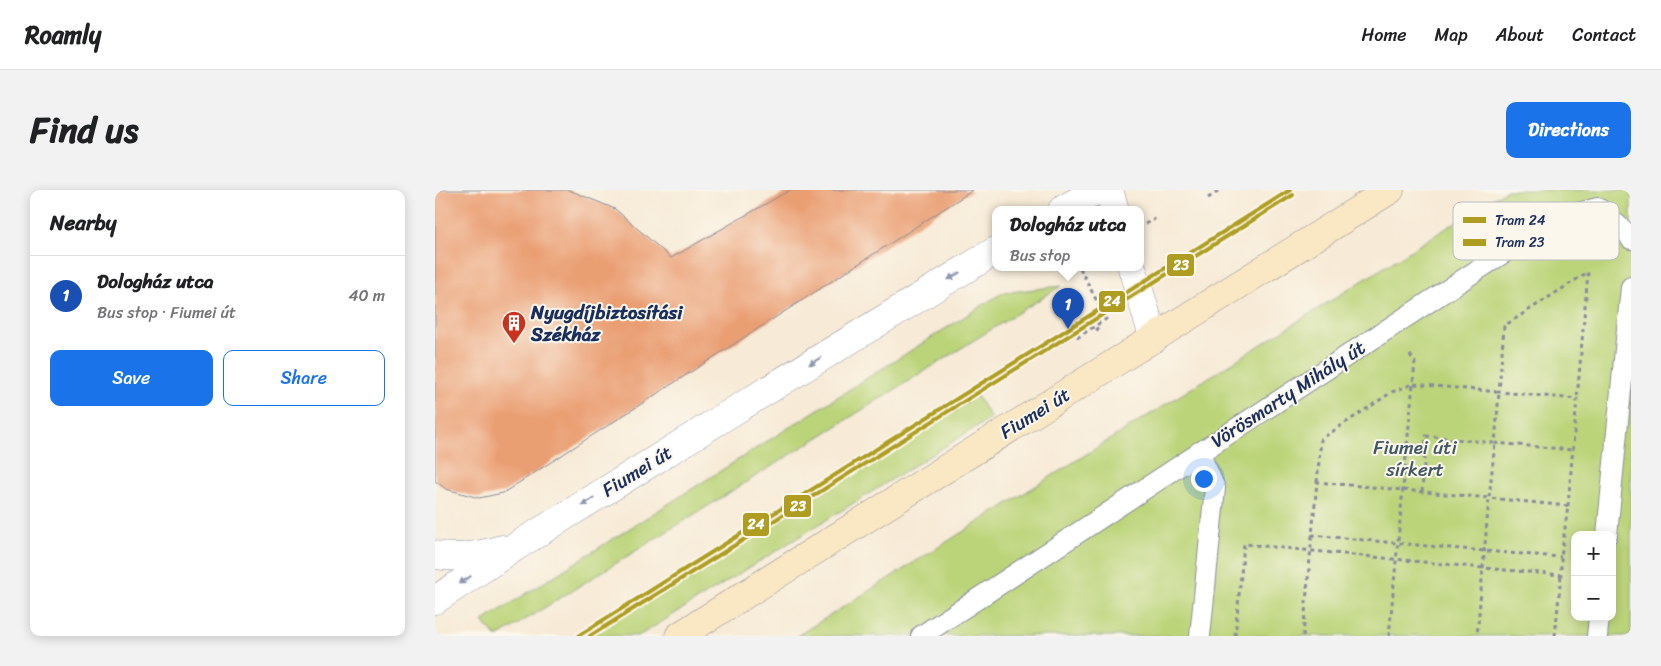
<!DOCTYPE html>
<html lang="en">
<head>
<meta charset="utf-8">
<style>
	body { margin:0; font-family:Sriracha,sans-serif; background:#f2f2f2; color:#202124 }
	.controls { position:absolute; right:15px; bottom:15px; display:grid; overflow:hidden; border-radius:10px; box-shadow:0 2px 12px #0003 }
	.controls button { width:45px; height:45px; display:grid; place-items:center; padding:0; border:0; border-bottom:1px solid #e0e0e0; background:#fff; color:#202124; font:25px sans-serif }
	.you { position:absolute; left:768px; top:288px; width:18px; height:18px; margin:-12px; border:4px solid #fff; border-radius:50%; background:#1a73e8; box-shadow:0 0 0 8px #1a73e833 }
	.badge { display:grid; place-items:center; width:32px; height:32px; border-radius:50%; background:#1a73e8; color:#fff; font-size:16px; font-weight:700 }
	.pin { position:absolute; translate:-50% -41px; filter:drop-shadow(0 1px 2px #0008) }
	.pin::after { content:''; position:absolute; top:26px; width:18px; height:15px; background:inherit; clip-path:polygon(0 0,100% 0,50% 100%) }
	.popup { position:absolute; left:557px; top:16px; width:152px; height:65px; box-sizing:border-box; display:grid; place-content:center; border-radius:10px; background:#fff; filter:drop-shadow(0 1px 4px #0005); font-size:16px; white-space:nowrap; color:#757577 }
	.popup b { font-size:19px; color:#202124 }
	.popup::after { content:''; position:absolute; left:50%; top:100%; margin-left:-10px; border:10px solid transparent; border-top-color:#fff }
	.list { margin:0; padding:0; list-style:none }
	h2 { display:flex; justify-content:space-between; align-items:center; height:65px; margin:0; padding:0 20px; font-size:21px }
	h2 small { font-size:16px; font-weight:400; color:#757577 }
	.list li { display:grid; grid-template-columns:32px 1fr auto; gap:15px; align-items:center; box-sizing:border-box; height:80px; padding:0 20px; border-top:1px solid #e0e0e0 }
	.list b { display:block; font-size:19px; white-space:nowrap }
	.list p { margin:0; font-size:16px; white-space:nowrap; color:#757577 }
	.list em { font-size:16px; font-style:normal; color:#757577 }
	.actions { display:flex; gap:10px; padding:15px 20px }
	.actions a { flex:1; padding:11px 0; border:1px solid #1a73e8; border-radius:10px; text-align:center; font-size:18px; color:#1a73e8 }
	.actions .main { background:#1a73e8; color:#fff }
	.map { position:relative; flex:none; width:1196px; height:446px; overflow:hidden; border-radius:10px }
	header { display:flex; align-items:center; gap:30px; box-sizing:border-box; height:70px; padding:0 25px; background:#fff; border-bottom:1px solid #e0e0e0 }
	header strong { font-size:24px }
	nav { display:flex; gap:28px; margin-inline-start:auto; font-size:18px }
	.intro { display:flex; align-items:center; justify-content:space-between; box-sizing:border-box; height:120px; padding:0 30px }
	h1 { margin:0; font-size:35px }
	.button { padding:12px 22px; border-radius:10px; background:#1a73e8; color:#fff; font-size:18px; font-weight:700 }
	main { display:flex; gap:30px; padding:0 30px }
	aside { flex:1; background:#fff; border-radius:10px; box-shadow:0 2px 12px #0003 }
	.map>svg:first-child { display:block }
	.green { fill:#bcd479; stroke:#6c826c; fill-rule:evenodd }
	.building { fill:#ea9f73 }
	.lines { fill:none; stroke-linecap:round; stroke-linejoin:round }
	.service-casing { stroke:#898c9a; stroke-width:22 }
	.minor-casing { stroke:#898c9a; stroke-width:29 }
	.secondary-casing { stroke:#898c9a; stroke-width:29 }
	.path { stroke:#898c9a; stroke-width:3; stroke-dasharray:4 4; stroke-linecap:butt }
	.service { stroke:#fff; stroke-width:20 }
	.minor { stroke:#fff; stroke-width:28 }
	.secondary { stroke:#fae7c3; stroke-width:28 }
	.tram-1-casing { stroke:#fbf7ec; stroke-width:8 }
	.tram-2-casing { stroke:#fbf7ec; stroke-width:8 }
	.tram-1 { stroke:#af9d21; stroke-width:4 }
	.tram-2 { stroke:#af9d21; stroke-width:4 }
	.oneway { fill:#8d97ae }
	.labels { text-anchor:middle; dominant-baseline:central; stroke-width:4; stroke-linejoin:round; paint-order:stroke }
	.poi-label { font-size:19px; font-weight:bold; fill:#1b2f5e; stroke:#fbf7ec; text-anchor:start }
	.street-label { font-size:19px; fill:#1b2f5e; stroke:#fbf7ec }
	.park-label { font-size:19px; fill:#435865; stroke:#fbf7ec }
	.key { fill:#fbf7ec; stroke:#b8bbc1; stroke-width:1 }
	.key-label { font-size:14px; fill:#1b2f5e }
	.line-badge { stroke:#fbf7ec; stroke-width:2 }
	.badge-label { font-size:14px; text-anchor:middle; font-weight:bold; fill:#fff }
</style>
</head>
<body>
<header>
<strong>Roamly</strong>
<nav><a>Home</a><a>Map</a><a>About</a><a>Contact</a></nav>
</header>
<div class="intro"><h1>Find us</h1><a class="button">Directions</a></div>
<main>
<aside>
<h2>Nearby<small></small></h2>
<ul class="list">
<li><span class="badge" style="background:#1a4fb4">1</span><div><b>Dologház utca</b><p>Bus stop · Fiumei út</p></div><em>40 m</em></li>
</ul>
<div class="actions"><a class="main">Save</a><a>Share</a></div>
</aside>
<div class="map">
<svg width="1196" height="446" viewBox="0 0 1196 446">
	<rect width="100%" height="100%" fill="#fbf7ec"/>
	<filter id="ink" filterUnits="userSpaceOnUse"><feTurbulence type="fractalNoise" baseFrequency=".02" numOctaves="2"/><feDisplacementMap in="SourceGraphic" scale="10" xChannelSelector="R" yChannelSelector="G"/><feConvolveMatrix kernelMatrix="1 2 1 2 8 2 1 2 1" color-interpolation-filters="sRGB"/></filter>
	<filter id="wash" filterUnits="userSpaceOnUse"><feTurbulence type="fractalNoise" baseFrequency=".0096" numOctaves="4" result="noise"/><feDisplacementMap in="SourceGraphic" scale="20" xChannelSelector="R" yChannelSelector="G"/><feGaussianBlur stdDeviation="1.12" result="paint"/><feColorMatrix in="noise" values="0 0 0 0 0 0 0 0 0 0 0 0 0 0 0 0 0 1.4 0 .05"/><feComposite in="paint" operator="in"/></filter>
	<g filter="url(#wash)">
		<rect width="100%" height="100%" fill="#f7ead6"/>
		<path class="green" d="M1072 0H1196V446H362ZM1140 345H1177V427H1140Z
			M626 96 64 446H60L48 431 567 103Z
			M542 206 556 228 228 431 203 446H152Z"/>
		<g id="blocks">
			<path class="building" d="M0 0H134L180 19 236 68 355 0H538L68 303 44 308 11 299 0 291Z"/>
		</g>
	</g>
	<g filter="url(#ink)">
		<use href="#blocks" fill-opacity="0" stroke="#898c9a" stroke-width="1"/>
		<g class="lines">
			<defs>
				<path id="service" d="M764 262 780 298 765 446
					M1172 345 1196 97
					M486 446 1120 29 1163 18 1196 47V49
					M1162 446 1164 427"/>
				<path id="minor" d="M674 0 680 20
					M627 20 663 0
					M697 78 719 149
					M0 365C26 369 41 366 67 359
					M0 410 85 354 302 219 560 61"/>
				<path id="secondary" d="M244 446 955 0"/>
			</defs>
			<use href="#service" class="service-casing"/>
			<use href="#minor" class="minor-casing"/>
			<use href="#secondary" class="secondary-casing"/>
			<path class="path" d="M773 8 786 0
				M710 34 720 29
				M645 78 671 129 660 136 665 143
				M642 148 660 136
				M882 292 886 249 957 202 978 194 1064 202 1060 253 1138 260
				M987 302 991 246 1060 253 1054 308 1133 316 1126 367V385L1048 378 1054 308 882 292 877 345C960 353 1043 361 1126 367
				M1133 316 1142 209 1064 202 1069 136 1153 82 1142 209
				M800 446 809 354 1048 378 1042 446
				M868 446 877 345
				M954 446 980 172 973 162
				M1120 446 1126 385"/>
			<use href="#service" class="service"/>
			<use href="#minor" class="minor"/>
			<use href="#secondary" class="secondary"/>
			<defs>
				<path id="tram-1" d="M143 446 855 0"/>
				<path id="tram-2" d="M155 446 858 5"/>
			</defs>
			<use href="#tram-1" class="tram-1-casing"/>
			<use href="#tram-2" class="tram-2-casing"/>
			<use href="#tram-1" class="tram-1"/>
			<use href="#tram-2" class="tram-2"/>
		</g>
		<defs><path id="oneway-solid" d="M-6-.8H1V-3.2L6.5 0L1 3.2V.8H-6Z" transform="scale(1.25)"/></defs>
		<g class="oneway">
			<use href="#oneway-solid" transform="translate(519 86) rotate(149)"/>
			<use href="#oneway-solid" transform="translate(380 171) rotate(149)"/>
			<use href="#oneway-solid" transform="translate(153 312) rotate(148)"/>
			<use href="#oneway-solid" transform="translate(30 390) rotate(147)"/>
		</g>
	</g>
	<defs>
		<symbol id="building-pin" viewBox="-11 -11 22 30"><path d="M0 17L-7.5 6A9.5 9.5 0 1 1 7.5 6Z" fill="#c8321e" stroke="#fbf7ec"/><path d="M-4-6H4V6H1V3H-1V6H-4ZM-2.5-4.3h1.7v1.8h-1.7ZM.8-4.3h1.7v1.8H.8ZM-2.5-1h1.7V.8h-1.7ZM.8-1h1.7V.8H.8Z" fill="#fff"/></symbol>
	</defs>
	<g fill-rule="evenodd">
		<use href="#building-pin" x="65" y="119" width="28" height="38"/>
	</g>
	<g class="labels">
		<g class="poi-label">
			<text x="96" y="122">Nyugdíjbiztosítási<tspan x="96" dy="22">Székház</tspan></text>
		</g>
		<g class="street-label">
			<text transform="translate(853 204) rotate(-33)">Vörösmarty Mihály út</text>
			<text transform="translate(600 223) rotate(-32)">Fiumei út</text>
			<text transform="translate(202 281) rotate(-32)">Fiumei út</text>
		</g>
		<g class="park-label">
			<text x="980" y="257">Fiumei úti<tspan x="980" dy="22">sírkert</tspan></text>
		</g>
	</g>
	<rect x="1018" y="12" width="166" height="58" rx="8" class="key"/>
	<rect x="1028" y="27" width="23" height="6" fill="#af9d21"/>
	<rect x="1028" y="49" width="23" height="7" fill="#af9d21"/>
	<g class="key-label">
		<text x="1060" y="35">Tram 24</text>
		<text x="1060" y="57">Tram 23</text>
	</g>
	<g class="line-badge">
		<rect x="731" y="63" width="29" height="24" rx="5" fill="#af9d21"/>
		<rect x="663" y="100" width="28" height="23" rx="5" fill="#af9d21"/>
		<rect x="348" y="304" width="29" height="24" rx="5" fill="#af9d21"/>
		<rect x="307" y="322" width="28" height="25" rx="5" fill="#af9d21"/>
	</g>
	<g class="badge-label">
		<text x="746" y="80">23</text>
		<text x="677" y="116">24</text>
		<text x="363" y="321">23</text>
		<text x="321" y="339">24</text>
	</g>
</svg>
<div class="controls">
<button>+</button>
<button>−</button>
</div>
<div class="you"></div>
<div class="pin badge" style="left:633px;top:139px;background:#1a4fb4">1</div>
<div class="popup"><b>Dologház utca</b>Bus stop</div>
</div>
</main>
</body>
</html>
